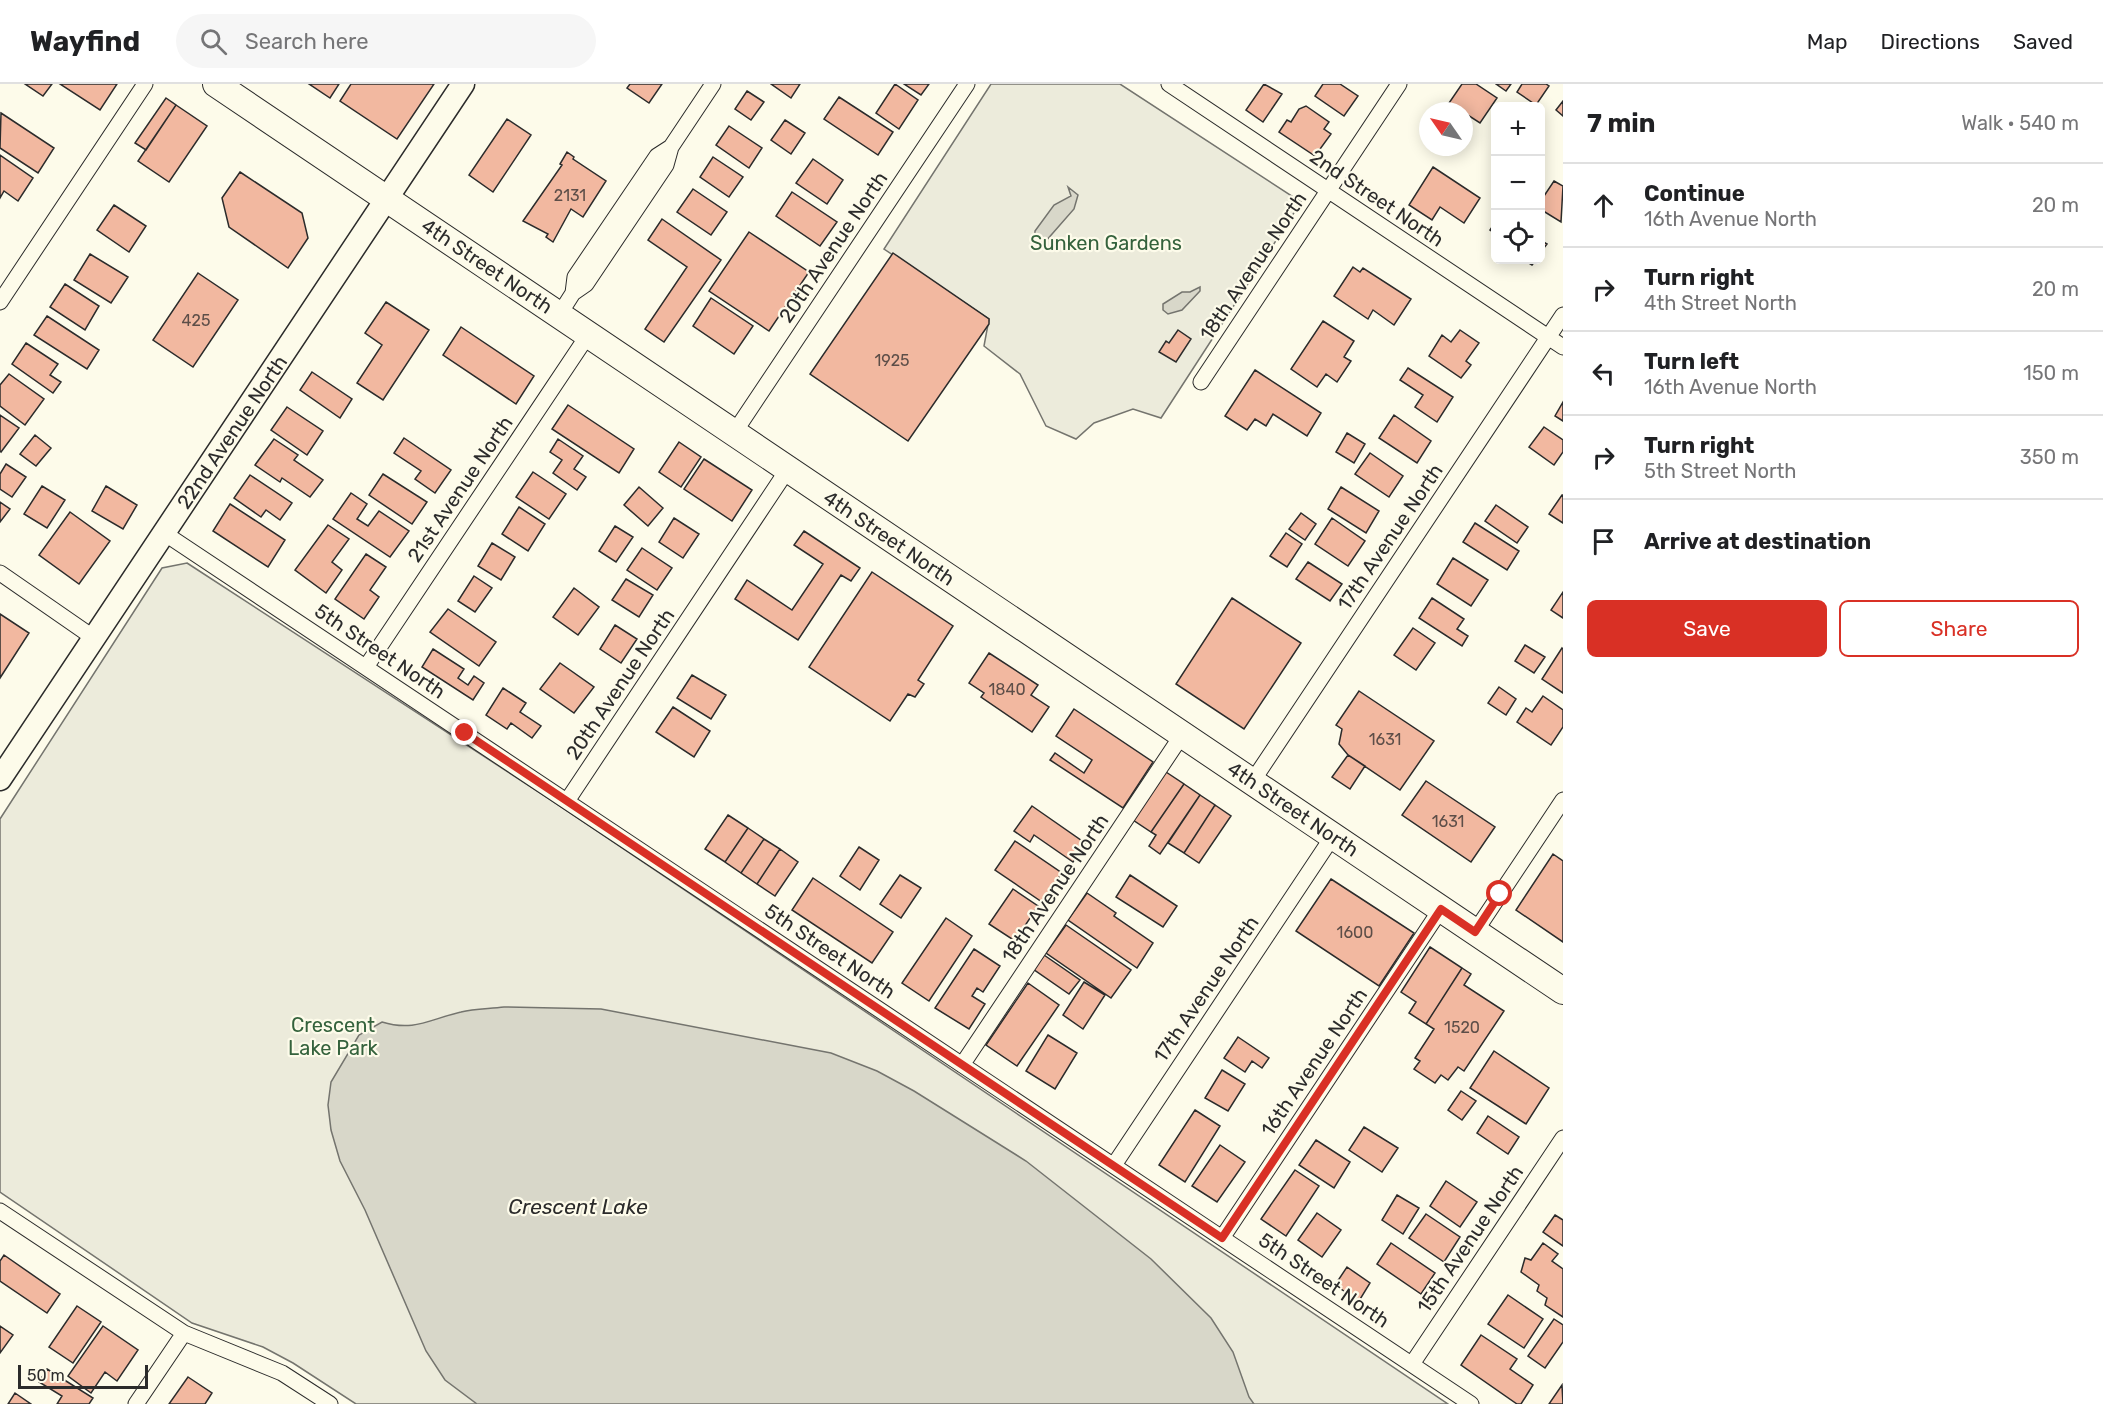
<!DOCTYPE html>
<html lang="en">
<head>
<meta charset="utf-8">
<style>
	body { margin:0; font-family:Rubik,sans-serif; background:#f6f6f6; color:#202124 }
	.controls { position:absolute; right:18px; top:18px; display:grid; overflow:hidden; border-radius:9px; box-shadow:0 3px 15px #0003 }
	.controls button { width:54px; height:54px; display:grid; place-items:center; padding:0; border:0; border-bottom:2px solid #e0e0e0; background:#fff; color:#202124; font:30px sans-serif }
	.compass { position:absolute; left:1419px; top:18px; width:54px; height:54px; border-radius:50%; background:#fff; box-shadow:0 3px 15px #0003; rotate:304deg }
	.scale { position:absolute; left:18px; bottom:15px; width:130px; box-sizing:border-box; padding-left:6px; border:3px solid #2b2b2b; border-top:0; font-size:16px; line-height:21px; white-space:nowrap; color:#2b2b2b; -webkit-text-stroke:4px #fdfbea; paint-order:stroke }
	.stop { position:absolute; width:18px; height:18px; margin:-14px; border:4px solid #d93025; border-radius:50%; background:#fff }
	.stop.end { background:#d93025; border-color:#fff; box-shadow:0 2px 6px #0008 }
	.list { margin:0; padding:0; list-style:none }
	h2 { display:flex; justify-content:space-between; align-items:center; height:78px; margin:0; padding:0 24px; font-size:26px }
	h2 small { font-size:20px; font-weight:400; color:#757577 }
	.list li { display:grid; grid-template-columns:39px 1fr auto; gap:18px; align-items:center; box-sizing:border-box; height:84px; padding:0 24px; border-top:2px solid #e0e0e0 }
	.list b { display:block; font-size:22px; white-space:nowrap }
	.list p { margin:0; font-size:20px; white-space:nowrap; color:#757577 }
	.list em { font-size:20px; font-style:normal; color:#757577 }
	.actions { display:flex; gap:12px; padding:18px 24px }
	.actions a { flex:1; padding:14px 0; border:2px solid #d93025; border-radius:9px; text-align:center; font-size:21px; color:#d93025 }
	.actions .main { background:#d93025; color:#fff }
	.icon { flex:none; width:33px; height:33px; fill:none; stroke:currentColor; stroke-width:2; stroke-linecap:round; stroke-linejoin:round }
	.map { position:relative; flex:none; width:1563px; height:1320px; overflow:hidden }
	header { display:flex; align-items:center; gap:36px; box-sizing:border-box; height:84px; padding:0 30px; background:#fff; border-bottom:2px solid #e0e0e0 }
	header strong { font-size:28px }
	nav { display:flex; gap:33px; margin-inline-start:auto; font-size:21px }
	.search { width:420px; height:54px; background:#f6f6f6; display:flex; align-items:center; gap:15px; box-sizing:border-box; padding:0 21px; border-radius:33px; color:#757577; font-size:22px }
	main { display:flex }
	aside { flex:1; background:#fff }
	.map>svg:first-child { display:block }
	.green { fill:#ecebdb; stroke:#74746e; stroke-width:1.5 }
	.water { fill:#d8d7c9; stroke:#74746e; stroke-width:1.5 }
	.building { fill:#f2b8a0; stroke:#2b2b2b; stroke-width:1.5 }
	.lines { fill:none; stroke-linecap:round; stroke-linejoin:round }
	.street-casing { stroke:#2b2b2b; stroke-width:17 }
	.secondary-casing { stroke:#2b2b2b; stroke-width:25 }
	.primary-casing { stroke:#2b2b2b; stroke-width:28 }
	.street { stroke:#fdfbea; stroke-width:15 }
	.secondary { stroke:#fdfbea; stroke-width:22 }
	.primary { stroke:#fdfbea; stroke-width:26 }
	.route { stroke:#d93025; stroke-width:8 }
	.labels { text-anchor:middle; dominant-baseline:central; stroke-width:4.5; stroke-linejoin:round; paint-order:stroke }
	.number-label { font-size:16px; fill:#5d4e48 }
	.street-label { font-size:20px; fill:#2b2b2b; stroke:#fdfbea }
	.park-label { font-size:20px; fill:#34623c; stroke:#fdfbea }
	.water-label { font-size:21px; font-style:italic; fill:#2b2b2b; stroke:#fdfbea }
</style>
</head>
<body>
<header>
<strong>Wayfind</strong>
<div class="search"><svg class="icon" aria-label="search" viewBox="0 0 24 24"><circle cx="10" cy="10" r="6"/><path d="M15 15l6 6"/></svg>Search here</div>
<nav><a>Map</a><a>Directions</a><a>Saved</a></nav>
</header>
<main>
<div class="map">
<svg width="1563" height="1320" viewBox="0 0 1563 1320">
	<rect width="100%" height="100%" fill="#fdfbea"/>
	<path class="green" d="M991 0H1120L1301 118 1161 334 1133 325 1094 339 1076 355 1046 342 1020 290 984 262 989 235 884 165Z
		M187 479 551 716 1448 1320H356L293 1279 263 1263 192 1239 0 1108V735L162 484Z"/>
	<path class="water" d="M1068 103 1078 111 1074 125 1045 158 1035 153V147L1054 121 1071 112Z
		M1200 203V207L1182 226 1168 230 1163 226V220L1182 208H1190Z
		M504 923 601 925 831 969 877 987 914 1007 1026 1077 1151 1175 1211 1234 1233 1268 1249 1313 1254 1320H477L445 1296 426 1267 365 1126 340 1077 331 1046 328 1021 331 998 359 951 382 938C414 948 430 935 461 928 475 924 490 925 504 923Z"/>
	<path class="building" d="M25 0H52L43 12Z
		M60 0H117L100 26Z
		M309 0H339L330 14Z
		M351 0H434L397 55 340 17Z
		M630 0H662L649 19 627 4Z
		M771 0H800L791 14Z
		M895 0 918 16 899 45 876 29Z
		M904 0H929L921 11Z
		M1264 0 1282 10 1263 38 1246 26Z
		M1323 0H1340L1358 12 1344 32 1315 12Z
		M1462 0H1476L1497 14 1480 39 1449 19Z
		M1496 0H1511L1506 7Z
		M1522 0H1546L1549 2 1536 21 1517 8Z
		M747 7 764 18 751 36 735 25Z
		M839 13 893 48 878 71 824 35Z
		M166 14 176 21 146 66 135 59Z
		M1563 17V32L1556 26Z
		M176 21 207 42 169 98 138 77Z
		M1306 22 1329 38 1324 45 1331 50 1315 72 1279 48 1287 36 1291 38 1299 25Z
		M1 29 54 64 38 89 0 64Z
		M507 35 531 51 493 108 469 91Z
		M507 35 531 51 493 108 469 91Z
		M785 36 805 49 791 70 771 56Z
		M729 42 762 64 749 84 716 61Z
		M567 68 574 73 573 75 606 97 583 133 571 125 553 158 546 153 548 150 523 137 562 81 560 80Z
		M567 68 574 73 573 75 606 97 583 133 571 125 553 158 546 153 548 150 523 137 562 81 560 80Z
		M0 71 33 94 18 117 4 107 0 114Z
		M713 73 743 93 729 113 700 93Z
		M813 75 843 96 827 120 796 99Z
		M1433 83 1480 114 1464 139 1440 123 1432 136 1409 121Z
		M240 88 302 129 308 154 288 184 229 143 222 114Z
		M1554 97 1563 102 1561 138 1540 125V118Z
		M693 105 727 128 711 151 677 128Z
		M792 108 837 138 820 162 776 132Z
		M114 121 146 142 129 168 97 146Z
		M662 135 721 176 664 258 645 245 687 183 648 156Z
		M1496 137V150L1490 146Z
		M749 148 809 188 769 247 709 207Z
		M1540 156 1547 160 1540 169Z
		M893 169 989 235V240L908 357 810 290Z
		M90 170 128 193 111 219 74 196Z
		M1524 176H1536L1532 181Z
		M1353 183 1360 188 1363 184 1411 215 1394 241 1373 226 1368 235 1334 212Z
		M198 189 238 216 193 283 153 256Z
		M65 200 99 222 85 246 50 223Z
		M711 214 753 242 734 270 693 242Z
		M386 218 429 246 383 316 357 299 382 261 365 249Z
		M47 232 99 266 87 285 34 251Z
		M1323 237 1354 257 1344 273 1351 277 1337 298 1326 290 1317 303 1291 285Z
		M461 243 534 292 516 320 443 271Z
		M1178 246 1191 255 1176 278 1159 268 1166 257 1169 259Z
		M1460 246 1479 259 1466 277 1471 281 1461 294 1429 272 1442 251 1451 258Z
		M26 259 58 280 50 291 61 298 53 309 12 280Z
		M1408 284 1453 313 1437 338 1415 323 1423 311 1400 296Z
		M1255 286 1321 329 1307 352 1273 330 1266 342 1255 335 1247 346 1225 332Z
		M312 288 352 315 340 334 300 306Z
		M9 290 44 315 25 341 0 322V301Z
		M1563 318V337L1555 332Z
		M568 321 634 365 619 389 552 345Z
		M287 323 323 347 307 371 271 346Z
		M0 331 19 344 1 368 0 367Z
		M1394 331 1431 357 1417 379 1379 354Z
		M1544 343 1563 356V368L1554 381 1529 363Z
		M1347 349 1365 360 1354 379 1336 368Z
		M35 351 51 364 36 382 20 370Z
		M404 354 451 386 435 409 415 395 421 387 394 369Z
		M274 355 298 371 294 376 323 396 310 413 282 394 280 398 255 381Z
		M558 355 583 372 574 385 586 393 577 406 553 389 562 376 550 368Z
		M679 358 701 373 681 403 659 388Z
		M1370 369 1403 392 1389 413 1355 390Z
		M704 375 752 406 732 437 684 405Z
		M6 380 26 393 12 413 0 405V390Z
		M533 388 566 410 549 435 516 413Z
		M383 390 427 418 412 440 369 411Z
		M250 391 292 419 280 436 266 426 261 433 234 414Z
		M42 402 65 416 47 444 24 430Z
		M106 402 137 421 123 445 92 427Z
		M639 403 663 424 648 442 624 421Z
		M1341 403 1379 427 1366 449 1328 425Z
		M351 409 367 420 357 435 368 442 379 427 409 447 390 473 333 435Z
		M1562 411H1563V439L1549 430Z
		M0 418 10 425 0 438Z
		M230 420 285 456 268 483 213 447Z
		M1496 421 1528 443 1517 459 1485 437Z
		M519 423 545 440 528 467 502 450Z
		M70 428 110 457 79 500 39 471Z
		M1301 429 1316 440 1305 456 1289 445Z
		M674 434 699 450 683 474 659 458Z
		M1332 434 1365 457 1348 482 1315 460Z
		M1475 439 1519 467 1507 486 1463 458Z
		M328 441 349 455 332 478 342 486 326 509 295 486Z
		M615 442 633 453 616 478 599 467Z
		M804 447 860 484 851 497 841 491 798 556 735 515 747 496 792 526 823 480 794 461Z
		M1286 449 1302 460 1287 483 1270 472Z
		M492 459 515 473 501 496 478 482Z
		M642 464 672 484 657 506 627 486Z
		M366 470 386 483 370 506 379 513 364 535 335 515Z
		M1453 474 1488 496 1471 522 1437 500Z
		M1308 478 1342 500 1330 517 1296 495Z
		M872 488 953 542 918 596 924 600 915 613 908 610 890 637 809 583Z
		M474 492 492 504 475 528 458 517Z
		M626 495 653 511 639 533 612 516Z
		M574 504 599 523 578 551 553 533Z
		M1563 508V534L1551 526Z
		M1232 514 1301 559 1244 645 1176 600Z
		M1432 514 1464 535 1457 545 1468 552 1462 562 1419 534Z
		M448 525 496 558 479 582 430 548Z
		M0 530 29 549 0 594Z
		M615 541 637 555 621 579 600 565Z
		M1413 544 1435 559 1416 586 1394 571Z
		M1525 561 1545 573 1534 589 1515 577Z
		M1562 564 1563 565V609L1542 595Z
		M433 565 464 585 458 594 468 601 474 592 484 599 473 616 422 583Z
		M989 569 1038 601 1031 611 1049 623 1032 648 981 613 984 609 969 599Z
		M560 579 594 603 574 629 540 605Z
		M692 591 726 611 711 635 677 614Z
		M1499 603 1516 615 1506 631 1488 619Z
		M503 604 526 619 520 628 541 642 532 654 511 639 507 645 486 631Z
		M1359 607 1434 657 1400 706 1348 671 1339 660 1342 645 1336 641Z
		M1543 612 1563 626V643L1551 661 1517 638 1526 624 1532 628Z
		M673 623 710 647 694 673 656 648Z
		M1074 625 1153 678 1123 724 1050 676 1055 669 1084 689 1092 676 1056 652Z
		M1348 671 1365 682 1350 705 1332 693Z
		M1166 688 1184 700 1151 748 1133 736Z
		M1426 697 1495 743 1471 778 1402 731Z
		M1184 700 1200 711 1160 770 1149 762 1156 751 1151 748Z
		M1200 711 1215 721 1184 769 1168 759Z
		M1215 721 1231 732 1199 779 1184 769Z
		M1032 722 1085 759 1073 778 1034 751 1030 758 1014 747Z
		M728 731 748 744 725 778 705 765Z
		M748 744 764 755 741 789 725 778Z
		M764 755 780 765 757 800 741 789Z
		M1015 757 1062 789 1042 818 995 786Z
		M859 763 879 776 860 806 840 792Z
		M780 765 798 778 775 812 757 800Z
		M1553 770 1563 777V858L1516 826Z
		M900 791 921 804 901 834 880 820Z
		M1130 791 1177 822 1163 843 1116 813Z
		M813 794 893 848 872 879 792 826Z
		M1331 795 1414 849 1379 902 1296 847Z
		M1013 805 1038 822 1015 857 989 840Z
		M1087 809 1116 829 1114 832 1153 859 1137 884 1068 836Z
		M946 834 972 852 929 917 902 899Z
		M1066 841 1131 886 1111 914 1046 869Z
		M1430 863 1462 884 1426 940 1409 929 1416 918 1401 908Z
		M974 865 1000 882 983 908 977 904 972 912 985 920 969 945 935 924Z
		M1044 871 1080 896 1069 910 1033 885Z
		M1462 884 1471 890 1464 901 1504 927 1464 987 1458 983 1448 996 1441 991 1435 999 1414 985 1420 977 1415 974 1434 945 1426 940Z
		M1084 898 1105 911 1083 945 1063 931Z
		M1028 899 1059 921 1017 982 986 961Z
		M1048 951 1077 969 1055 1005 1026 987Z
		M1238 953 1269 974 1262 984 1252 977 1245 988 1224 974Z
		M1494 967 1549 1004 1526 1040 1470 1004Z
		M1222 986 1245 1000 1228 1027 1205 1014Z
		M1461 1007 1476 1017 1462 1036 1448 1026Z
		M1195 1026 1220 1042 1185 1098 1159 1081Z
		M1488 1032 1519 1053 1508 1070 1477 1049Z
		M1364 1043 1398 1064 1382 1088 1349 1066Z
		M1316 1056 1350 1078 1334 1104 1299 1081Z
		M1220 1061 1245 1078 1217 1118 1192 1102Z
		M1295 1086 1319 1102 1286 1152 1261 1135Z
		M1446 1097 1477 1118 1460 1143 1430 1122Z
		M1397 1111 1419 1124 1403 1150 1382 1136Z
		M1317 1129 1341 1146 1322 1173 1298 1156Z
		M1426 1130 1460 1153 1444 1178 1409 1154Z
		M1555 1131 1563 1136V1162L1543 1148Z
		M1391 1159 1435 1189 1421 1210 1377 1180Z
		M1543 1159 1558 1170 1552 1177 1563 1185V1233L1545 1221 1547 1214 1537 1207 1539 1201 1521 1188 1525 1174 1531 1176Z
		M4 1171 60 1210 47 1229 0 1197V1177Z
		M1347 1183 1370 1199 1359 1217 1335 1201Z
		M1508 1211 1543 1235 1524 1264 1488 1240Z
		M77 1222 101 1238 73 1279 49 1263Z
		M1554 1235 1563 1241V1258L1545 1284 1528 1272Z
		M0 1242 13 1251 0 1269Z
		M103 1242 138 1266 117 1297 105 1288 91 1309 68 1292Z
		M1481 1251 1517 1275 1510 1285 1533 1301 1521 1320H1517L1461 1281Z
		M47 1285 93 1314 89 1320H57L62 1312 39 1298Z
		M188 1293 212 1309 205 1320H169Z
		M1562 1301 1563 1320H1549Z
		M15 1309 31 1320H8Z"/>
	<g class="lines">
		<defs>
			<path id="street" d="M1169 0 1563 263
				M573 209 575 193 657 72 671 63
				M0 218 145 0
				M559 231 573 209 586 200 666 81 671 63 713 0
				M1201 298 1399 0
				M734 349 967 0
				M164 449 1471 1320
				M0 489 94 554
				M366 583 588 251
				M1252 698 1563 231
				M567 717 788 385
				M1475 848 1563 716
				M962 981 1182 651
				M1114 1081 1333 752
				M0 1127 184 1249 282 1289 330 1320
				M1222 1154 1441 825
				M1412 1280 1563 1054
				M136 1320 184 1249"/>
			<path id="secondary" d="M0 695 463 0"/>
			<path id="primary" d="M216 0 1563 907"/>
		</defs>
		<use href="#street" class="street-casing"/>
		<use href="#secondary" class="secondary-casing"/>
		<use href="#primary" class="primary-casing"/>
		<use href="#street" class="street"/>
		<use href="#secondary" class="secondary"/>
		<use href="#primary" class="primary"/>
	</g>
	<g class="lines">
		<path class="route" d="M465 649 1222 1154 1441 825 1475 848 1500 810"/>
	</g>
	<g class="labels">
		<g class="number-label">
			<text x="570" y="111">2131</text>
			<text x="196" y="236">425</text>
			<text x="892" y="276">1925</text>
			<text x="1007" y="605">1840</text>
			<text x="1385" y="655">1631</text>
			<text x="1448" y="737">1631</text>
			<text x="1355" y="848">1600</text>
			<text x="1462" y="943">1520</text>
		</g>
		<g class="street-label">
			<text transform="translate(1377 114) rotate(34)">2nd Street North</text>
			<text transform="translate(833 163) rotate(-56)">20th Avenue North</text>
			<text transform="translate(487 182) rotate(34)">4th Street North</text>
			<text transform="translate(1253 182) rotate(-56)">18th Avenue North</text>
			<text transform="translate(232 348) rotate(-56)">22nd Avenue North</text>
			<text transform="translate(460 405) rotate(-56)">21st Avenue North</text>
			<text transform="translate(1390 453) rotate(-56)">17th Avenue North</text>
			<text transform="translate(889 454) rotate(34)">4th Street North</text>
			<text transform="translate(380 567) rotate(34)">5th Street North</text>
			<text transform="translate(620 600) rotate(-56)">20th Avenue North</text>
			<text transform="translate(1293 725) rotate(34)">4th Street North</text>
			<text transform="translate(1055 804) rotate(-56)">18th Avenue North</text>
			<text transform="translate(830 867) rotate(34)">5th Street North</text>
			<text transform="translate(1206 905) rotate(-56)">17th Avenue North</text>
			<text transform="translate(1314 978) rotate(-56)">16th Avenue North</text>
			<text transform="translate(1470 1155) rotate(-56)">15th Avenue North</text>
			<text transform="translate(1324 1196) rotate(34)">5th Street North</text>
		</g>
		<g class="park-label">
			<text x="1106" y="159">Sunken Gardens</text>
			<text x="333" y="941">Crescent<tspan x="333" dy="23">Lake Park</tspan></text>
		</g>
		<g class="water-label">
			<text x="578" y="1122">Crescent Lake</text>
		</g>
	</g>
</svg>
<div class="controls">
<button>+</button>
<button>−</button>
<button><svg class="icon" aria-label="locate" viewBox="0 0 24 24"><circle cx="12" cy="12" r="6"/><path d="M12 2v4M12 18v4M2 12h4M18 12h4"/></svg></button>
</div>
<svg class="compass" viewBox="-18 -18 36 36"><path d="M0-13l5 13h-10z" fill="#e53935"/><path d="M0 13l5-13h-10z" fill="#757577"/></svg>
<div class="scale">50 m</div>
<div class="stop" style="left:1500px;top:810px"></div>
<div class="stop end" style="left:465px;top:649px"></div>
</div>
<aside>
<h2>7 min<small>Walk · 540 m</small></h2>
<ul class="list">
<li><svg class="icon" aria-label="ahead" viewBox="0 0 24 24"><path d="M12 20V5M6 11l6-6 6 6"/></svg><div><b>Continue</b><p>16th Avenue North</p></div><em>20 m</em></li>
<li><svg class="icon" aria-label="right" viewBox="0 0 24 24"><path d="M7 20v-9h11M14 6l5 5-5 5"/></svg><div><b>Turn right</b><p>4th Street North</p></div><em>20 m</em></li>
<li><svg class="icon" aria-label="left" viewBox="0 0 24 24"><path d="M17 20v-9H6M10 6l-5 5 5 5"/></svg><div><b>Turn left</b><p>16th Avenue North</p></div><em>150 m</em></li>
<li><svg class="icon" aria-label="right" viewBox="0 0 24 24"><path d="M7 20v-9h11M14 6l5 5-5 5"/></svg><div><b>Turn right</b><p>5th Street North</p></div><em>350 m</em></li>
<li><svg class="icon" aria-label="arrive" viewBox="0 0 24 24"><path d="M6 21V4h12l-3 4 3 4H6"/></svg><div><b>Arrive at destination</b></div></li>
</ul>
<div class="actions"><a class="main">Save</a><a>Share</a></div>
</aside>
</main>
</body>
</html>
